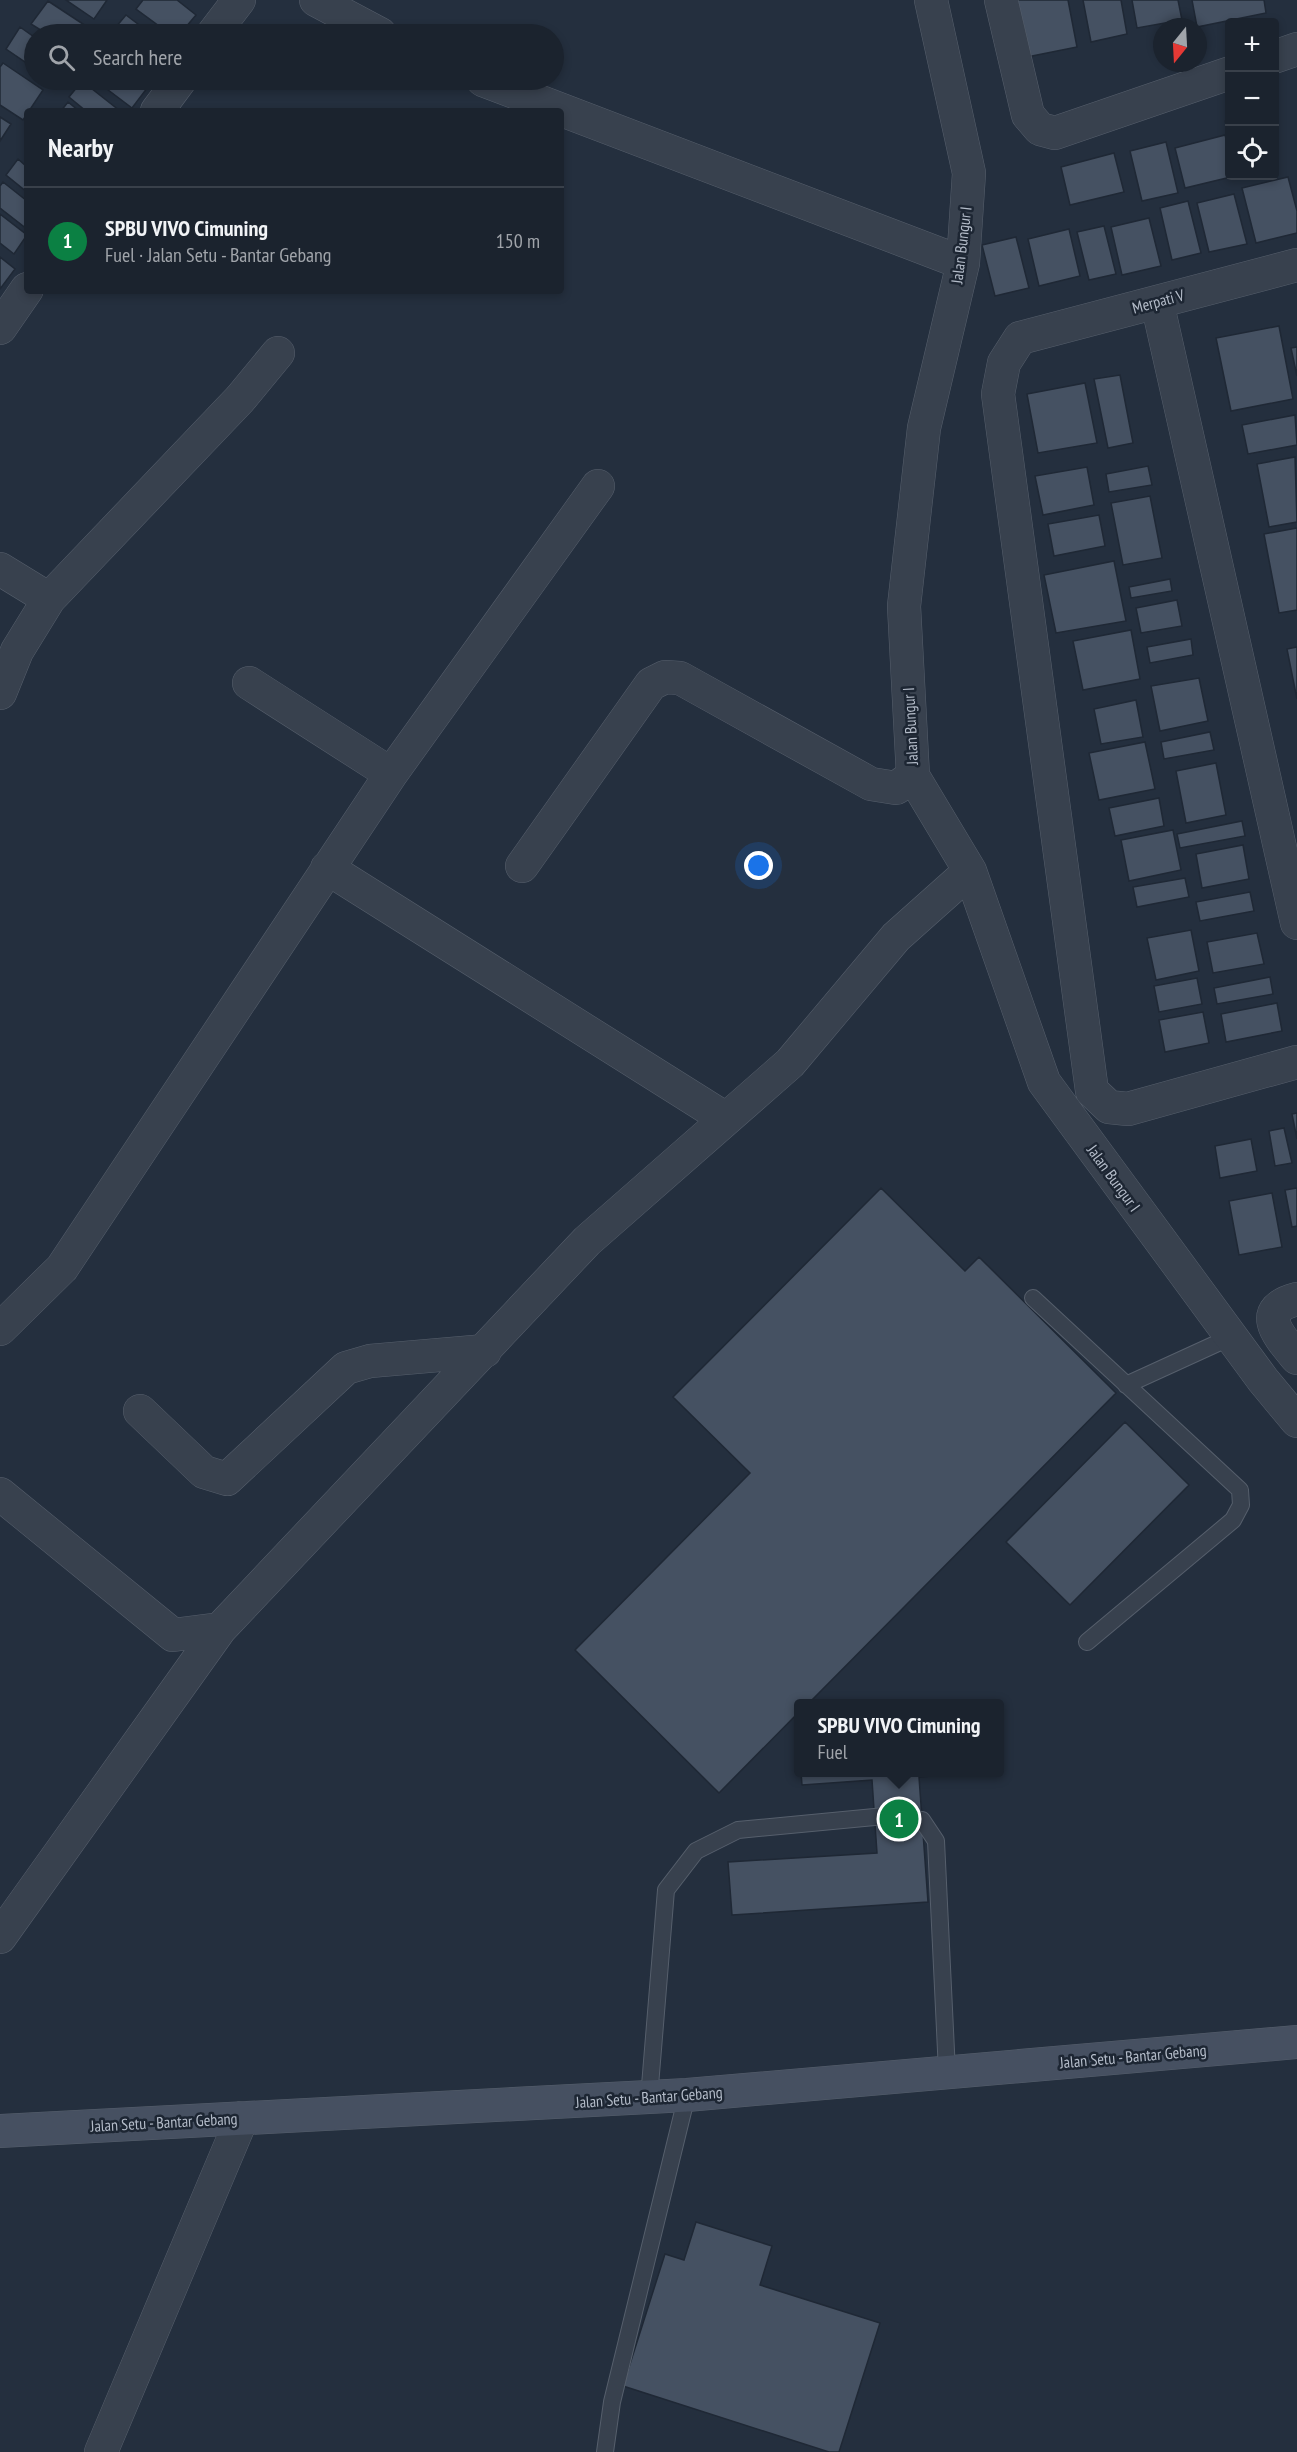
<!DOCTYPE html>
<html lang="en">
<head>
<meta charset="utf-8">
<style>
	body { margin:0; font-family:"PT Sans Narrow",sans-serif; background:#282f3a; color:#f1f3f6 }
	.controls { position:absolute; right:18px; top:18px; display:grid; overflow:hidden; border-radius:6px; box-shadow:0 3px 9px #0003 }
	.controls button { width:54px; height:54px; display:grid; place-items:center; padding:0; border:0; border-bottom:2px solid #39404a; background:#1b232e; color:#f1f3f6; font:30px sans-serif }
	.compass { position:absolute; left:1153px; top:18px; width:54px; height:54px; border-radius:50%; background:#1b232e; box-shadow:0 3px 9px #0003; rotate:198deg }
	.you { position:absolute; left:759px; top:866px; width:21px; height:21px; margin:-15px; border:4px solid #fff; border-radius:50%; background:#1a73e8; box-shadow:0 0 0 9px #1a73e833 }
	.badge { display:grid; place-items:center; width:39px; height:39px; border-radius:50%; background:#0b8043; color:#fff; font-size:20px; font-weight:700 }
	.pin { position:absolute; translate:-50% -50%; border:3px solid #fff; box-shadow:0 2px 6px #0006 }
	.popup { position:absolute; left:794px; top:1699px; width:210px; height:78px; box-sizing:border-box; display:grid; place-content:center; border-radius:6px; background:#1b232e; filter:drop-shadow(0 2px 4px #0005); font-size:20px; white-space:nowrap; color:#a0a4aa }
	.popup b { font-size:22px; color:#f1f3f6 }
	.popup::after { content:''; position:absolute; left:50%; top:100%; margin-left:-12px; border:12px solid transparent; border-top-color:#1b232e }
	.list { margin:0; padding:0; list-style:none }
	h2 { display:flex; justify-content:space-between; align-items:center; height:78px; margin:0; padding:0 24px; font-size:26px }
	h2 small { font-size:20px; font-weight:400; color:#a0a4aa }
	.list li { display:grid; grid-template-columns:39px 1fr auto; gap:18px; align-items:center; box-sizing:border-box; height:108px; padding:0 24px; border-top:2px solid #39404a }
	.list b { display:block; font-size:22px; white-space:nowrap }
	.list p { margin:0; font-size:20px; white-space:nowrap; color:#a0a4aa }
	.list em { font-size:20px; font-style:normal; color:#a0a4aa }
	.icon { flex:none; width:33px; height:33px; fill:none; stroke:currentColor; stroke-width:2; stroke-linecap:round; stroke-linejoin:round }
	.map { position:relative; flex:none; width:1297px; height:2452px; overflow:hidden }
	.search { position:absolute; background:#1b232e; box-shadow:0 3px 9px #0003; left:24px; top:24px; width:540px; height:66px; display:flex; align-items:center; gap:15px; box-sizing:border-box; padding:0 21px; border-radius:33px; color:#a0a4aa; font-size:22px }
	.panel { position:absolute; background:#1b232e; box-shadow:0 3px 9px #0003; left:24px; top:108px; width:540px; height:186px; border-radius:6px }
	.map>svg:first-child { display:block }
	.building { fill:#455162; stroke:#1f2835; stroke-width:1.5 }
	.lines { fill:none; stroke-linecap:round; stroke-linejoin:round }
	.lane-casing { stroke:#565f6c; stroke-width:18 }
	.street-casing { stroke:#565f6c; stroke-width:34 }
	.secondary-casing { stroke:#565f6c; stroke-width:34 }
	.lane { stroke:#38414e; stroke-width:16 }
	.street { stroke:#38414e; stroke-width:33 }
	.secondary { stroke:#465061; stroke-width:33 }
	.labels { text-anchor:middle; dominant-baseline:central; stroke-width:5; stroke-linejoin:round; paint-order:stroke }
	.street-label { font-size:16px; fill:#b4bcc9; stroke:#1d2633 }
</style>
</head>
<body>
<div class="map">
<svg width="1297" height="2452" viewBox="0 0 1297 2452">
	<rect width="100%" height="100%" fill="#242f3e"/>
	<path class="building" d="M66 0H107L94 19Z
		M143 0H177L196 15 180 34H170L136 9Z
		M1016 0H1068L1077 47 1027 57Z
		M1083 0H1121L1127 34 1091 42Z
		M1132 0H1178L1182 20 1137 28Z
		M1192 0H1264L1266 13 1197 27Z
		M48 1 86 26 80 34H47L31 24Z
		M126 15 151 34H110Z
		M20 27 34 37V68L6 49Z
		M3 63 43 90 23 120 0 105V67Z
		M95 80H147L151 83 132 108Z
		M82 81 120 111H86L69 97Z
		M68 102 79 111H61Z
		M0 117 11 124 0 141Z
		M1230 120V138L1225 121Z
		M1225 135 1230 153V176H1235L1185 188 1175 148Z
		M1166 142 1178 193 1142 201 1130 151Z
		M1114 153 1124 192 1070 205 1061 167Z
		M18 159 27 167V192L6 175Z
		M1288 177 1297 211V233L1256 243 1242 188Z
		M3 182 27 201V229L0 208V186Z
		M1234 194 1247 244 1209 252 1197 203Z
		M1188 201 1201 253 1172 260 1160 208Z
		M0 214 27 235 14 254 0 243Z
		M1149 218 1161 266 1122 275 1111 227Z
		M1104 226 1116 274 1089 280 1077 232Z
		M1069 229 1080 276 1039 286 1028 239Z
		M1016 237 1029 288 995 296 982 245Z
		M0 257 15 269 0 289Z
		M1279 326 1293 399 1231 411 1216 338Z
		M1297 347V376L1291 348Z
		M1120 375 1133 443 1108 448 1094 379Z
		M1085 383 1097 443 1038 453 1027 394Z
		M1295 415 1297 445 1248 454 1242 425Z
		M1295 457 1297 522 1269 527 1257 464Z
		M1148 466 1152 485 1109 492 1106 474Z
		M1087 467 1094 505 1043 515 1035 476Z
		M1150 496 1162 558 1123 565 1111 503Z
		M1099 515 1105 546 1054 556 1048 524Z
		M1297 528V610L1279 613 1264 534Z
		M1114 561 1126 621 1056 633 1044 575Z
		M1170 579 1172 591 1131 598 1129 587Z
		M1177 600 1182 626 1141 633 1136 608Z
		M1131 630 1140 679 1083 690 1073 641Z
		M1191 639 1193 655 1150 663 1147 647Z
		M1297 647V699L1287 649Z
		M1199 678 1208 721 1160 731 1151 686Z
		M1136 700 1143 737 1101 744 1094 709Z
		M1210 732 1214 750 1164 759 1161 742Z
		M1145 742 1155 789 1099 800 1089 753Z
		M1216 763 1226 815 1186 823 1176 771Z
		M1159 798 1164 826 1115 836 1109 808Z
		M1242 821 1245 836 1180 848 1177 834Z
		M1173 830 1181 870 1129 881 1121 840Z
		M1243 845 1249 879 1202 888 1196 854Z
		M1185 878 1189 897 1137 907 1133 887Z
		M1250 892 1254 911 1200 921 1196 902Z
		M1191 930 1199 971 1156 980 1147 938Z
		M1257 933 1264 964 1213 973 1207 942Z
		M1270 977 1273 994 1217 1004 1214 988Z
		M1197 978 1202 1004 1159 1012 1154 986Z
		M1277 1003 1282 1031 1226 1042 1221 1014Z
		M1203 1012 1209 1043 1165 1052 1159 1020Z
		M1297 1113V1139L1292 1114Z
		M1284 1128 1292 1163 1275 1166 1269 1131Z
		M1251 1139 1257 1171 1220 1178 1215 1146Z
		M881 1188 965 1271 979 1257 1116 1393 808 1704H798V1713L719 1793 575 1650 750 1473 673 1397Z
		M1297 1188V1226L1292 1227 1285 1190Z
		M1272 1193 1282 1247 1239 1255 1229 1201Z
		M1125 1422 1189 1485 1070 1605 1006 1542Z
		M801 1772H983L919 1777 928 1902 732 1915 728 1862 877 1853 872 1780 802 1785Z
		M696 2222 772 2246 760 2285 880 2323 839 2452H829L623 2386 665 2254 684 2260Z"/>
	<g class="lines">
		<defs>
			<path id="lane" d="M1033 1298 1240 1490 1241 1505 1233 1520 1087 1642
				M1126 1385 1231 1337
				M649 2098 666 1890 696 1851 738 1830 885 1816 922 1820 936 1841 947 2072
				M605 2452 612 2402 687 2095"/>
			<path id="street" d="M316 0 380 34
				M931 0 969 173 963 263 924 428 904 606 913 776 970 871 1044 1082 1263 1380 1297 1421
				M1001 0 1028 115 1040 129 1055 133 1230 73
				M213 34 239 0
				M1274 57 1297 49
				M483 80 963 263
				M157 111 180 80
				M1297 265 1020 338 1004 363 998 394 1092 1091 1109 1107 1128 1109 1297 1062
				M1157 302 1297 923
				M0 328 27 289
				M0 569 49 599 17 651 0 693
				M49 599 240 399 278 353
				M249 683 391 774
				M522 866 651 684 665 677 680 678 871 784 896 788 913 776
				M327 868 726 1119
				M1297 1299C1254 1310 1279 1336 1297 1358
				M0 1329 62 1268 391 774 598 486
				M140 1411 204 1472 227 1479 346 1368 370 1361 485 1351
				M0 1494 173 1635 220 1629
				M0 1937 220 1629 587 1241 790 1063 896 937 970 871
				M101 2452 242 2118"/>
			<path id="secondary" d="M0 2131 687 2095 1297 2042"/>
		</defs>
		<use href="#lane" class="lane-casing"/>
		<use href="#street" class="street-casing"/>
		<use href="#secondary" class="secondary-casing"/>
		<use href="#lane" class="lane"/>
		<use href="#street" class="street"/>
		<use href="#secondary" class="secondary"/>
	</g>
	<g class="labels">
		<g class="street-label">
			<text transform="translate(961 245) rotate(-83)">Jalan Bungur I</text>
			<text transform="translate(1158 301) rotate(-15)">Merpati V</text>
			<text transform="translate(910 726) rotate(-93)">Jalan Bungur I</text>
			<text transform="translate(1114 1178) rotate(54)">Jalan Bungur I</text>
			<text transform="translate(1133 2056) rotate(-5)">Jalan Setu - Bantar Gebang</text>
			<text transform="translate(649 2097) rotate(-4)">Jalan Setu - Bantar Gebang</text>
			<text transform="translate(164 2122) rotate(-3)">Jalan Setu - Bantar Gebang</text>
		</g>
	</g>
</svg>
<div class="controls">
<button>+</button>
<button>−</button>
<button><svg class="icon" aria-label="locate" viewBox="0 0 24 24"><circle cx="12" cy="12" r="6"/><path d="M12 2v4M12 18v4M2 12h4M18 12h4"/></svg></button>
</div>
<svg class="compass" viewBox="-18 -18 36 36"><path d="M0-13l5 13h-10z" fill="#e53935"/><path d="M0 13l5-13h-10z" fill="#a0a4aa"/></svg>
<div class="you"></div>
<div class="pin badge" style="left:899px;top:1819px">1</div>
<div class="popup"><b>SPBU VIVO Cimuning</b>Fuel</div>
<div class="search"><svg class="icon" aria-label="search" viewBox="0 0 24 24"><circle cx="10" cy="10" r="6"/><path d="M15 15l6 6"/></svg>Search here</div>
<section class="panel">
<h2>Nearby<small></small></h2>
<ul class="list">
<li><span class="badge">1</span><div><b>SPBU VIVO Cimuning</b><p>Fuel · Jalan Setu - Bantar Gebang</p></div><em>150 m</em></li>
</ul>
</section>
</div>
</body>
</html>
